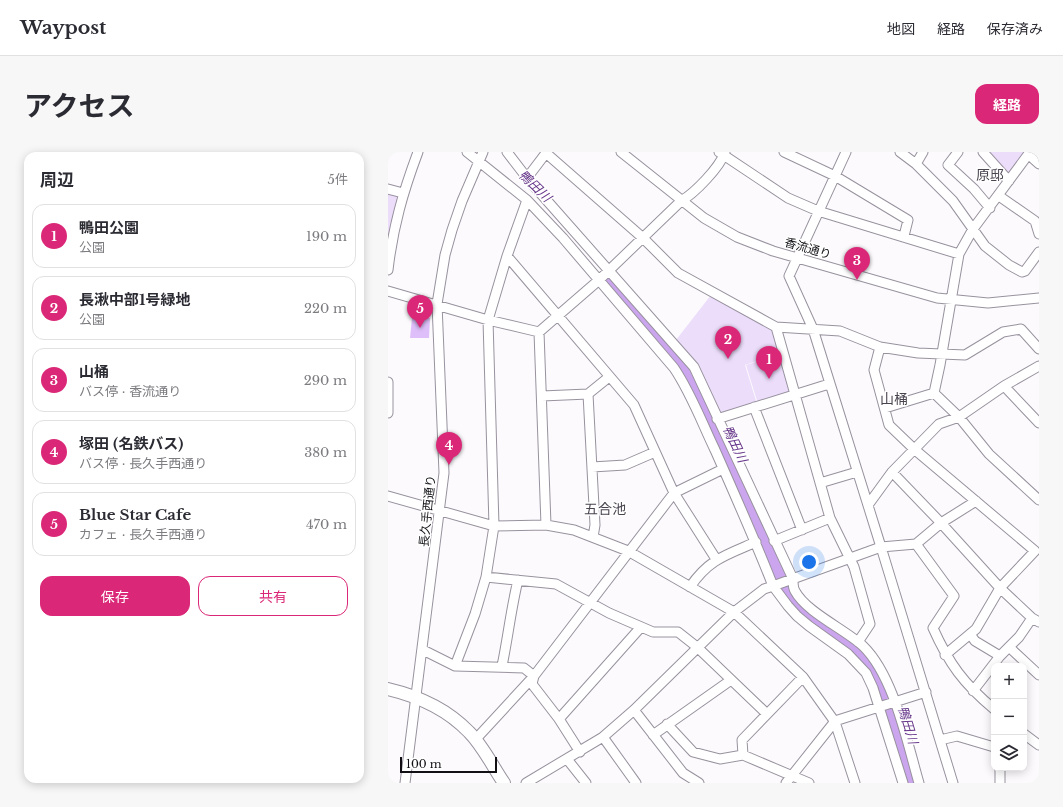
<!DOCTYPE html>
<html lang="ja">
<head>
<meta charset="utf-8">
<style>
	body { margin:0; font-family:"Libre Baskerville","Noto Sans JP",serif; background:#f7f7f7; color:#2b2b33 }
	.controls { position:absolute; right:12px; bottom:12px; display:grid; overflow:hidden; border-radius:8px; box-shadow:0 2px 10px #0003 }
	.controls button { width:36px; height:36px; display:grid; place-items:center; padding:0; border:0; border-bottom:1px solid #e1e1e2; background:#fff; color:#2b2b33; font:20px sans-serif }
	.scale { position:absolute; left:12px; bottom:10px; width:97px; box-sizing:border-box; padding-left:4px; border:2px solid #121015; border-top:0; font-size:11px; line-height:14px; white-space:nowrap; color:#121015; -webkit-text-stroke:3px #fff; paint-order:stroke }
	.you { position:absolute; left:421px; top:410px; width:14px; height:14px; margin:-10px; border:3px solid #fff; border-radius:50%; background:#1a73e8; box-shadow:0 0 0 6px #1a73e833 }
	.badge { display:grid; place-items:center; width:26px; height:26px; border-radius:50%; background:#db2777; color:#fff; font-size:13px; font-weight:700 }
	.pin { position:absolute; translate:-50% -33px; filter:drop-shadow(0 1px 2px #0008) }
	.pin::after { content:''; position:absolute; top:21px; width:14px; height:12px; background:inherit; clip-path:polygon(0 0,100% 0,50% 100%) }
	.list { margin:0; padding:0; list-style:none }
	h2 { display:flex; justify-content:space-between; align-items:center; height:52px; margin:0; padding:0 16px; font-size:17px }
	h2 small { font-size:13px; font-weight:400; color:#7c7c81 }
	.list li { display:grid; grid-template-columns:26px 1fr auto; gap:12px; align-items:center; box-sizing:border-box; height:64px; margin:0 8px 8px; padding:0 8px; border:1px solid #e1e1e2; border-radius:12px }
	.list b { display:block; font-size:15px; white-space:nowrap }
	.list p { margin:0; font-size:13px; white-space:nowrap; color:#7c7c81 }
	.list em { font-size:13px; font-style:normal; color:#7c7c81 }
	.actions { display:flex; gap:8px; padding:12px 16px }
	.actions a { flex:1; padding:9px 0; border:1px solid #db2777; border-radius:12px; text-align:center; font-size:14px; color:#db2777 }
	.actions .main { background:#db2777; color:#fff }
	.icon { flex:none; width:22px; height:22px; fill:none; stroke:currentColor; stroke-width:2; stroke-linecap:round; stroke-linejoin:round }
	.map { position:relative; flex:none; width:651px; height:631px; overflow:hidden; border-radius:12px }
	header { display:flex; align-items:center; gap:24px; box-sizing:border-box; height:56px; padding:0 20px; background:#fff; border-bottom:1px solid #e1e1e2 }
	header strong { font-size:19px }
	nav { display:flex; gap:22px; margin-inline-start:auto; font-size:14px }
	.intro { display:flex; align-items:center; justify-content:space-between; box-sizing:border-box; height:96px; padding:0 24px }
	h1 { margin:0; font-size:28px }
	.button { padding:10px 18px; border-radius:12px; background:#db2777; color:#fff; font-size:14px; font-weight:700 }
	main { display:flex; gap:24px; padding:0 24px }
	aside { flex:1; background:#fff; border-radius:12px; box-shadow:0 2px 10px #0003 }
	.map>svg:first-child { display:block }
	.green { fill:#ecddfb }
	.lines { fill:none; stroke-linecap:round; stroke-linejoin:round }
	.river { stroke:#cba5ed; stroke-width:12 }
	.building { fill:#debffa }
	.minor-casing { stroke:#98929e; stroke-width:11 }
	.major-casing { stroke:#98929e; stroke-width:14 }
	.minor { stroke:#fff; stroke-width:9 }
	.major { stroke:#fff; stroke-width:12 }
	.labels { text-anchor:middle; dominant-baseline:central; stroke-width:3; stroke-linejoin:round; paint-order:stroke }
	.street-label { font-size:12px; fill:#121015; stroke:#fff }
	.water-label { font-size:13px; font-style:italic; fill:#66368a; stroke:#fff }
	.quarter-label { font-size:14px; fill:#4a444f; stroke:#fff }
</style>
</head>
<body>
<header>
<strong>Waypost</strong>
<nav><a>地図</a><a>経路</a><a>保存済み</a></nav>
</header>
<div class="intro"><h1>アクセス</h1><a class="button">経路</a></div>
<main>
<aside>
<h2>周辺<small>5件</small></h2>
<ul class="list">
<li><span class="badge">1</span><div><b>鴨田公園</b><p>公園</p></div><em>190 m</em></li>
<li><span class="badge">2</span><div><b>長湫中部1号緑地</b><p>公園</p></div><em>220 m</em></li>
<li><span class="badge">3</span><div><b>山桶</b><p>バス停 · 香流通り</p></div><em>290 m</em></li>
<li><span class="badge">4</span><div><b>塚田 (名鉄バス)</b><p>バス停 · 長久手西通り</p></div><em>380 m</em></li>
<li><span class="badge">5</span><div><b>Blue Star Cafe</b><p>カフェ · 長久手西通り</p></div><em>470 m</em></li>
</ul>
<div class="actions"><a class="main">保存</a><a>共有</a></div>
</aside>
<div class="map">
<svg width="651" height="631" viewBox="0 0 651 631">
	<rect width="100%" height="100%" fill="#fcfafd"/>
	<path class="green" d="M602 0H637L621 23Z
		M0 41 10 44 1 84H0Z
		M323 143 387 177 393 201 357 213 369 252 330 261 309 212 288 188Z
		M394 202 404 241 370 252 358 213Z"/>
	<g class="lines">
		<path class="river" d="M219 132 298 220 398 437C410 453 423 467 439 478 452 488 467 496 478 508 497 529 514 601 523 631"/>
	</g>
	<path class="building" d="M24 166H42L41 186H22Z"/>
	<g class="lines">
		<defs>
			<path id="minor" d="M79 0 139 48 175 86 286 216C303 241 314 271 327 298 347 343 367 388 385 434L376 437 346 460 246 558 215 585 138 631
				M119 0 139 26 306 215 405 427C405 431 405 436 407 439 418 460 458 478 475 494 506 524 519 590 531 631
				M233 0 316 66 349 85 385 99 549 146 600 151 651 146
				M331 0 400 46 430 59 571 102
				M396 0 447 24 520 68 516 84
				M458 0 401 124 425 177 493 395 385 434 400 454 409 464 421 474 460 502 478 521 485 536 515 631
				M512 0 528 12 565 49 597 94 621 113 634 120 637 119 651 100
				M570 0 560 13 586 37 602 56
				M595 0 621 29
				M642 0 585 77 571 102 552 213 546 241 571 265 601 302 651 348
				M641 3 651 12
				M528 12 535 0
				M139 26 158 1 255 86 290 121 388 175 452 179 492 195 530 201 577 203 615 180 633 177 651 197
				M0 37 15 41
				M611 44 647 69 651 82
				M119 104 246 253 286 341 328 407
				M0 118C5 75 15 40 30 0
				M0 139 100 168 151 180 211 128 293 49C307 41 332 15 337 0
				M151 180 158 373
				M492 195 486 218 501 273 526 297 647 399 612 436 553 371 588 349
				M0 230V261
				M616 234 651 271
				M200 242 207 373 205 385
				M154 244 200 242 221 225
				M366 255 414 378
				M497 256 546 241
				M329 267 441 232
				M204 315 237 313 267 300
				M432 331 469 320
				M0 344 106 374 158 373 186 378 240 399 346 460 415 525 447 570 467 631
				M480 353 504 320
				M442 366 466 415 482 472 470 490
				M386 389 442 366 388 175
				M528 392 566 444 545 476C561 512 576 532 606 557
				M98 425 168 432 221 461 265 480H290L309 495 379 562
				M302 435C321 407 338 403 368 390
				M582 482 587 489 612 504
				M621 495 651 523
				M35 498 67 514 136 516 146 524
				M557 503 588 477 612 436 644 466 651 470
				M67 514 87 462 98 425 106 374 100 168 119 104 139 48
				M114 514C120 485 123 457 130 428
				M146 524 144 532 171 567 192 600
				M415 525 354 588 355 603 421 631
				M585 539 612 504 631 485 644 466
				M246 558 295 621 311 631
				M171 567 253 475
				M279 572 305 600 332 607 355 603
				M636 582 651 593
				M265 583 343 528
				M215 585 248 631
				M87 588 146 524 286 341 335 317
				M552 588 569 584 606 595
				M179 607 198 631
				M612 616V631
				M17 631 56 321 49 152 57 103 64 78 74 49 95 0
				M398 631 444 573 450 568 538 540
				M565 631 493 395 528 392 553 371 504 320 551 272 571 265 616 234 651 214"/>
			<path id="major" d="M0 537C30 544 59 557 81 580 95 594 105 615 116 631"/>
		</defs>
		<use href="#minor" class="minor-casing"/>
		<use href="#major" class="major-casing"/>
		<use href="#minor" class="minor"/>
		<use href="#major" class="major"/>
	</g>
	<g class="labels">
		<g class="street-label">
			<text transform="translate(420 96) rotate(16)">香流通り</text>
			<text transform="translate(39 359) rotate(-84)">長久手西通り</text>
		</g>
		<g class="water-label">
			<text transform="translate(147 34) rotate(44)">鴨田川</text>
			<text transform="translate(347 292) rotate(65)">鴨田川</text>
			<text transform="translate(520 573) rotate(73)">鴨田川</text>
		</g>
		<g class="quarter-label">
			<text x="602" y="23">原邸</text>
			<text x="506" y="247">山桶</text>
			<text x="217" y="357">五合池</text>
		</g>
	</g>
</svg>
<div class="controls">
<button>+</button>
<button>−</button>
<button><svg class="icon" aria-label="layers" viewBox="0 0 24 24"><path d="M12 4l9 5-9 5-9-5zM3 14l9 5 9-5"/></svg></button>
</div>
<div class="scale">100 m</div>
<div class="you"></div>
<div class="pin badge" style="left:381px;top:227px">1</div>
<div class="pin badge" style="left:340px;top:207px">2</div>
<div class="pin badge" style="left:469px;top:128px">3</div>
<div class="pin badge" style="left:61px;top:313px">4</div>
<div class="pin badge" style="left:32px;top:176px">5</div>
</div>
</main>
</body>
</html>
